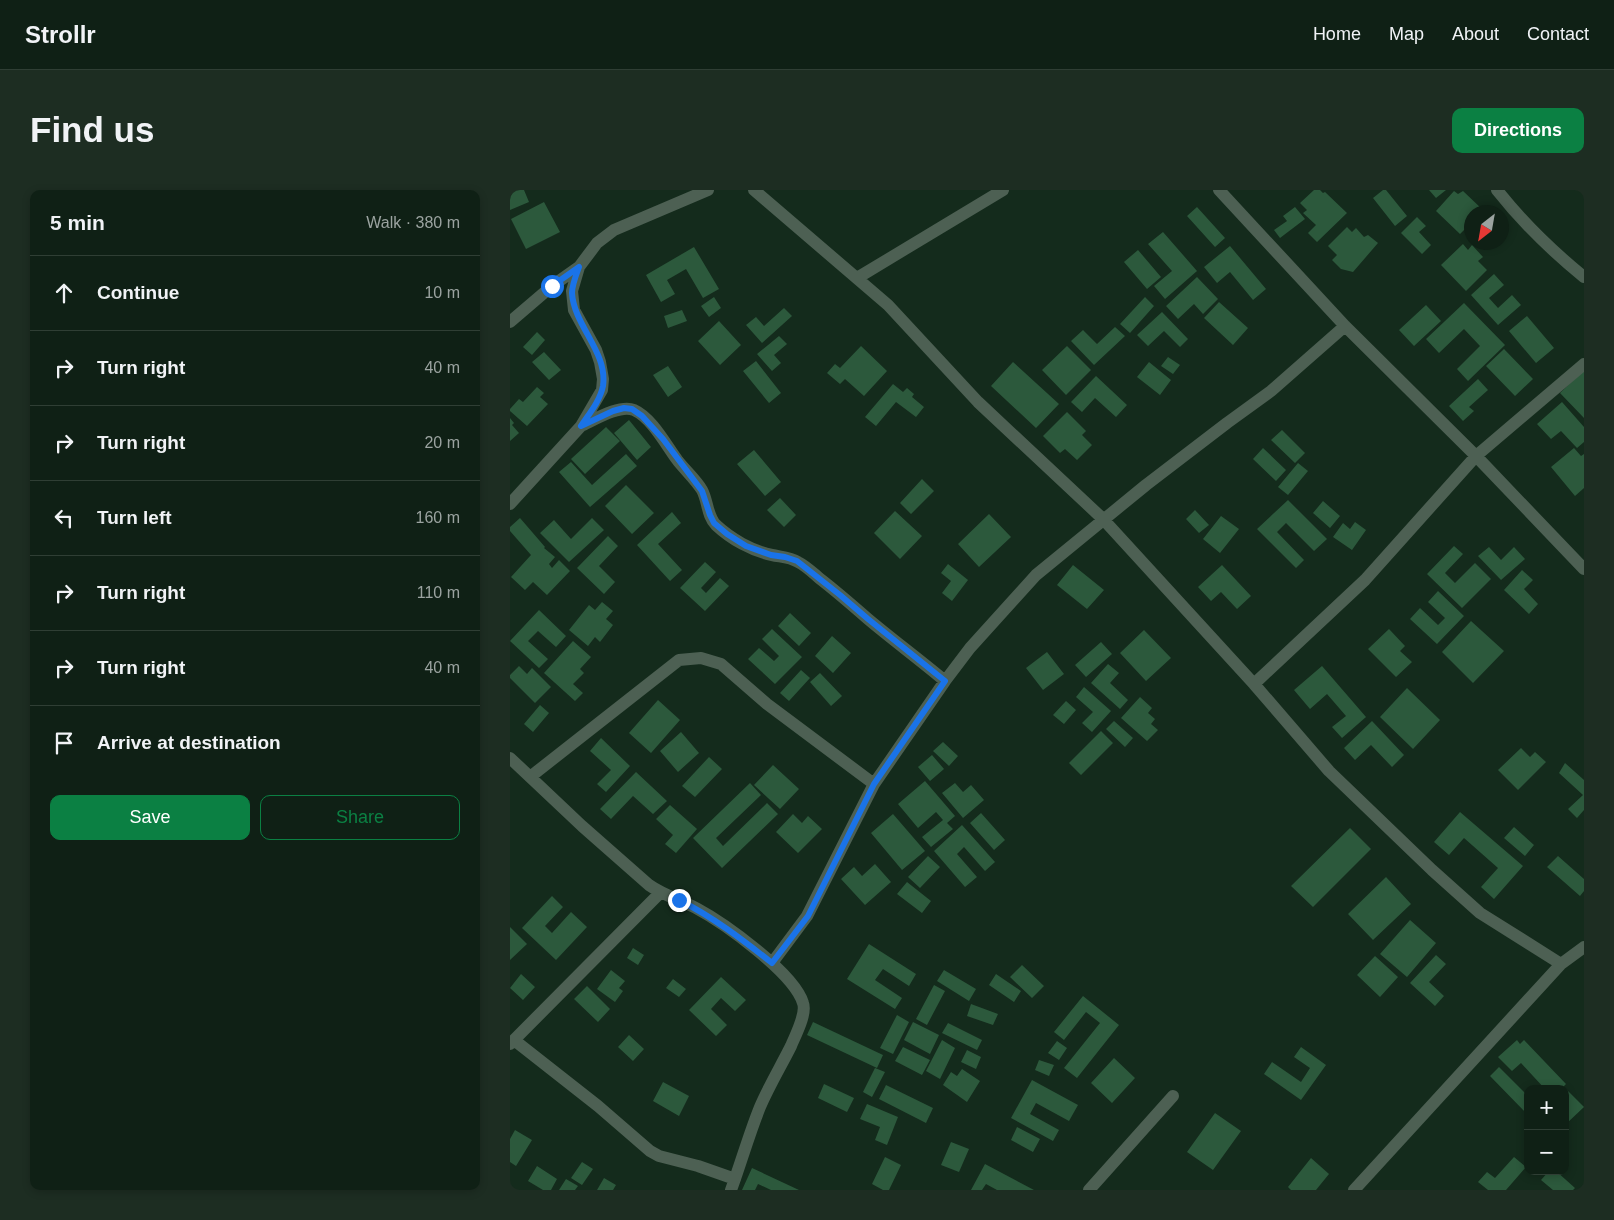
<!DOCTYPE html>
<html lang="en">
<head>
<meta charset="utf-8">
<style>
	body { margin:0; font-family:Helvetica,sans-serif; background:#1d2d22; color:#f1f3f6 }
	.controls { position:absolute; right:15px; bottom:15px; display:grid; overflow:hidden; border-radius:10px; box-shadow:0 2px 8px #0003 }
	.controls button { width:45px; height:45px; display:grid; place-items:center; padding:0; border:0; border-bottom:1px solid #2f3e34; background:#0f2015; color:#f1f3f6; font:25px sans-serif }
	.compass { position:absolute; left:954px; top:15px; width:45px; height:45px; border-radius:50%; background:#0f2015; box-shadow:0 2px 8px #0003; rotate:211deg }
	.stop { position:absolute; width:15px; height:15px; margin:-11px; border:4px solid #1a73e8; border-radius:50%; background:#fff }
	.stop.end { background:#1a73e8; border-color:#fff; box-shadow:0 1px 5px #0008 }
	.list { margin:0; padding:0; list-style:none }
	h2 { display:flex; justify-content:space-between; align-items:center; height:65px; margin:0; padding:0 20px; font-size:21px }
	h2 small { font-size:16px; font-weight:400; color:#9ba3a0 }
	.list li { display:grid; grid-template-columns:32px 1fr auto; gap:15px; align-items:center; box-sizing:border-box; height:75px; padding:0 20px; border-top:1px solid #2f3e34 }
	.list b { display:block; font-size:19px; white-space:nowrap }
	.list em { font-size:16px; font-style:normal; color:#9ba3a0 }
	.actions { display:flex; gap:10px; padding:15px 20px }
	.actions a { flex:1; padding:11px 0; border:1px solid #0b8043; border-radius:10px; text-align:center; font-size:18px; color:#0b8043 }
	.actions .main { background:#0b8043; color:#fff }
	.icon { flex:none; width:28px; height:28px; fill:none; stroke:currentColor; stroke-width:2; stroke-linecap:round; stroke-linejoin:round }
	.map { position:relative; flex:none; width:1074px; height:1000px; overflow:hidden; border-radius:10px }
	header { display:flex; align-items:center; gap:30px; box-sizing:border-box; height:70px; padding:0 25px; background:#0f2015; border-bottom:1px solid #2f3e34 }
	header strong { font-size:24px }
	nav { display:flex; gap:28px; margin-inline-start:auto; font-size:18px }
	.intro { display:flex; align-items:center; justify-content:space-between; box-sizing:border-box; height:120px; padding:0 30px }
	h1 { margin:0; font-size:35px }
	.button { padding:12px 22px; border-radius:10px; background:#0b8043; color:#fff; font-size:18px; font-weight:700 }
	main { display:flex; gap:30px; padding:0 30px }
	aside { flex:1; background:#0f2015; border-radius:10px; box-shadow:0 2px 8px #0003 }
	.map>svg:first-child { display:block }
	.building { fill:#2c593c }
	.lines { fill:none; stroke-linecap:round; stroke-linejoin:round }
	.minor { stroke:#4d6053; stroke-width:12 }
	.route { stroke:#1a73e8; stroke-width:6 }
</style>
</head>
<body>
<header>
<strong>Strollr</strong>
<nav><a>Home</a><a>Map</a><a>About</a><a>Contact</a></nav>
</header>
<div class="intro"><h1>Find us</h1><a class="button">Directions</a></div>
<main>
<aside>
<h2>5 min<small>Walk · 380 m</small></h2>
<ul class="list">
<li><svg class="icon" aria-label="ahead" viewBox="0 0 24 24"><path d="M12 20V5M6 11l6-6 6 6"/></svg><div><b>Continue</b></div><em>10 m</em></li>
<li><svg class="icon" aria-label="right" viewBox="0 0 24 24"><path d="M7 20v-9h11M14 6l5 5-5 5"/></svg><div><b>Turn right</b></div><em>40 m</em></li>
<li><svg class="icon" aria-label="right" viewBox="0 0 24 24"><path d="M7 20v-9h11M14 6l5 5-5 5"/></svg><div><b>Turn right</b></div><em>20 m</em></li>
<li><svg class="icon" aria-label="left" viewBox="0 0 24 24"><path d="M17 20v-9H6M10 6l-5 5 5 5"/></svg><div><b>Turn left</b></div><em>160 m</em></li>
<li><svg class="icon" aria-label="right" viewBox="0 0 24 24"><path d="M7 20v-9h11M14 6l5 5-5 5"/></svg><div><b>Turn right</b></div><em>110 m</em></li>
<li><svg class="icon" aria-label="right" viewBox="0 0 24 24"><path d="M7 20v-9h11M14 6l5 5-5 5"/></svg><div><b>Turn right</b></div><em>40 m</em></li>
<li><svg class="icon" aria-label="arrive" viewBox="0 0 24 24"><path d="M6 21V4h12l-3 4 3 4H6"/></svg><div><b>Arrive at destination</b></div></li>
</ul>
<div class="actions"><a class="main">Save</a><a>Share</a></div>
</aside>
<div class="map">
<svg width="1074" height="1000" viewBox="0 0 1074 1000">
	<rect width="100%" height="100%" fill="#142b1c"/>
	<path class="building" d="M3 0H14L19 12 0 20V1Z
		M804 0H810L813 3 815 2 837 23 807 52 798 43 806 35 793 23 797 20 790 13Z
		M873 0H876L897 26 885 36 863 8Z
		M919 0H936L926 8Z
		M944 1 948 4 953 1 973 20 970 22H962V32L950 44 926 21Z
		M34 12 50 42 16 59 1 29Z
		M687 17 715 48 705 57 677 26Z
		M785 17 795 29 770 48 764 40 777 31 773 26Z
		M907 27 916 36 909 42 921 55 912 64 891 43Z
		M837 37 842 42 846 38 854 47 858 45 868 53 843 82 831 79 822 70 827 65 818 56Z
		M653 42 687 81 655 109 644 96 662 81 638 54Z
		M953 54 958 60 962 55 973 67 968 71 977 80 956 101 931 75Z
		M720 56 756 99 743 110 720 82 707 93 694 77Z
		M184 57 209 99 193 108 176 79 157 90 165 104 151 112 136 85Z
		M628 60 651 87 637 99 614 72Z
		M984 84 994 95 979 108 988 118 1002 105 1011 115 988 135 961 105Z
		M687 87 708 109 693 124 684 114 668 129 656 116Z
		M204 107 211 118 199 127 191 116Z
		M635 107 644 116 620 143 610 134Z
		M709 112 738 138 723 155 694 128Z
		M954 113 995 155 958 191 947 179 970 156 954 139 929 163 916 149Z
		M916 115 931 131 904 156 889 140Z
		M274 118 282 126 252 153 236 135 246 127 254 136Z
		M172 120 177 131 158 138 154 126Z
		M652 122 678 149 670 157 654 141 638 156 627 145Z
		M1017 126 1044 158 1026 173 999 141Z
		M209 131 231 155 210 175 188 151Z
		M605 137 615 146 584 175 561 151 573 140 587 154Z
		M27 142 35 150 22 165 13 157Z
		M269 146 277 154 264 165 271 173 262 181 247 164Z
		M351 156 377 181 354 206 335 189 330 194 317 183 325 174 330 178Z
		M557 156 581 180 556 205 532 180Z
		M994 159 1023 189 1005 206 976 176Z
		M34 162 51 180 39 190 22 172Z
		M658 167 670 175 663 184 651 176Z
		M246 171 271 203 259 213 233 181Z
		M503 172 549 214 526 238 481 196Z
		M639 172 661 190 650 205 627 187Z
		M158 176 172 197 158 207 143 185Z
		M1074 180V228L1050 203Z
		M586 186 617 215 606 227 585 208 572 222 561 212Z
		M968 189 978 200 959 217 964 221 953 231 939 216Z
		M383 194 393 202 397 198 404 204 402 207 414 217 406 227 386 212 366 236 355 227Z
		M27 197 34 203 30 207 38 214 17 236 0 221V219L9 209 13 212Z
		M1052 212 1074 237V252L1067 258 1051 241 1041 249 1027 234Z
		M557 222 576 241 572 245 582 255 567 270 555 259 550 263 533 246Z
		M0 228 4 233 2 235 9 243 0 251Z
		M119 230 141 257 127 270 104 243Z
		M96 237 110 251 75 284 61 269Z
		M772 240 795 263 785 273 761 250Z
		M753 258 776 280 766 291 743 269Z
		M1064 258 1071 266 1074 264V298L1065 306 1041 277Z
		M244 260 271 292 255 306 227 274Z
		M116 264 127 276 80 317 49 282 61 272 82 295Z
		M788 273 798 281 778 305 768 297Z
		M412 289 424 301 401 324 390 313Z
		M116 295 144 323 122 344 95 316Z
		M270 308 286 325 274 337 257 320Z
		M778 310 817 349 804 361 776 333 767 342 794 370 786 378 747 339Z
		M813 311 830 326 820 338 803 323Z
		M685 320 699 335 689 343 676 329Z
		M385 321 412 346 390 369 364 343Z
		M162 322 171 333 148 354 172 380 160 391 127 355Z
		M479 324 501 347 469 377 448 354Z
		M711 326 729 339 710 363 693 349Z
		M10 328 35 357 34 358 45 367 39 374 42 378 49 370 60 381 37 405 23 392 15 400 1 387 21 365 0 341V337Z
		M82 328 94 340 59 372 30 343 44 330 61 349Z
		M845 332 856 340 842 360 823 347 833 333 840 339Z
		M98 346 108 356 89 376 105 392 94 404 67 378Z
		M944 356 953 364 935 383 945 393 965 373 981 389 952 418 917 384Z
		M979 357 991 370 1004 357 1015 369 991 390 968 366Z
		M195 372 206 382 191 398 196 403 210 388 219 396 195 421 170 398Z
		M438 374 458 390 442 411 432 403 441 391 431 383Z
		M563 375 594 400 577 419 547 395Z
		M712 375 741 406 727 419 711 402 701 411 688 397Z
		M1012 380 1023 390 1014 399 1028 414 1019 424 994 400Z
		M928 401 954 426 927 454 900 429 910 418 928 435 935 428 918 412Z
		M92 412 103 421 96 429 103 435 90 452 85 447 78 456 59 440 79 415 85 420Z
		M29 420 56 446 46 457 28 441 18 451 38 469 29 478 0 451Z
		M280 423 301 443 289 456 268 436Z
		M961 431 994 461 963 493 932 462Z
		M262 439 292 467 265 494 238 469 249 458 264 471 269 466 252 449Z
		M879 439 895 456 890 461 902 472 886 487 858 459Z
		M634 440 661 468 636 491 610 463Z
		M322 446 341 463 323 483 305 466Z
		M63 451 81 467 70 479 74 483 63 494 73 503 65 511 34 483Z
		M591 452 602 464 576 487 565 475Z
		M537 462 554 484 533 500 516 478Z
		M598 474 609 483 600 493 618 510 610 519 581 493Z
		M9 476 17 484 22 478 41 497 25 513 0 488V485Z
		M812 476 856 527 832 548 822 537 836 526 817 504 800 519 784 500Z
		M291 480 300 488 279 511 270 503Z
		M310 483 332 506 321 516 300 492Z
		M574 497 601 521 582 542 572 533 583 522 566 507Z
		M897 498 930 530 903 559 870 527Z
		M630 507 642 518 638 523 645 529 641 534 648 540 637 551 611 528Z
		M148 510 170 530 141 563 119 543Z
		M556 511 566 520 554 534 543 525Z
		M30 515 39 523 23 542 14 534Z
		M604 531 623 548 615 557 596 539Z
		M862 531 894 565 882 577 861 555 845 570 834 558Z
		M591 541 603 553 571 585 559 573Z
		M171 542 189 563 168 582 150 561Z
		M91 548 120 576 96 602 87 594 101 580 80 561Z
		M433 552 448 566 439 576 423 561Z
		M1011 558 1020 567 1025 562 1036 572 1008 600 988 580Z
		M422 565 434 579 420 591 408 577Z
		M199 567 212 579 185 607 172 596Z
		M1055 573 1074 590V620L1067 628 1058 619 1073 605 1049 583Z
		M263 575 289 599 270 619 244 595Z
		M126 582 157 611 143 624 123 606 101 629 90 619Z
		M415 591 445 626 437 633 443 639 421 657 412 647 433 630 426 622 408 638 388 614Z
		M240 593 251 605 206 648 213 656 257 613 268 624 212 678 183 648Z
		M445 593 453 602 461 595 474 610 453 628 432 603Z
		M160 615 187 639 166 663 155 654 163 645 146 629Z
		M950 622 1013 676 984 709 971 697 988 678 954 648 939 665 924 652Z
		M471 623 495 650 484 660 460 633Z
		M283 624 292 633 298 626 312 639 288 663 266 642Z
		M383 624 415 661 392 680 361 643Z
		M452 635 485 672 475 681 454 657 447 664 467 687 455 697 424 661Z
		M1004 637 1024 655 1015 666 994 648Z
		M840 638 861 659 803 717 781 696Z
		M418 666 430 677 410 698 398 687Z
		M1048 666 1074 689V701L1070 706 1037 677Z
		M365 674 381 692 355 715 331 689 344 677 352 686Z
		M876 687 901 714 863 750 838 724Z
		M397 692 421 711 412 723 387 704Z
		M42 706 53 717 35 736 42 743 61 722 77 737 46 770 12 738Z
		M900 730 926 753 897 787 870 764Z
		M0 737 17 754 0 770Z
		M359 754 406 784 399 796 373 779 365 790 392 808 385 819 337 789Z
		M123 758 134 765 128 775 117 768Z
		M926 765 936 774 919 792 934 806 925 816 900 793Z
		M865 766 888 787 870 807 847 785Z
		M512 775 534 796 522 808 500 787Z
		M101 780 115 791 109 798 113 801 105 812 87 799Z
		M434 780 466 799 459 811 427 791Z
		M11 784 25 797 13 810 0 798Z
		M486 784 511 801 504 812 479 795Z
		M211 787 236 810 225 821 211 808 201 819 217 835 206 846 179 820Z
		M163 789 176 799 169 807 156 798Z
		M424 795 435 801 417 835 406 829Z
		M77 796 100 819 88 832 64 809Z
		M573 806 609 835 567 888 554 878 590 833 576 822 554 850 544 842Z
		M461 814 488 824 483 835 457 826Z
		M387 825 399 832 383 864 370 858Z
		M303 832 373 865 367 878 297 845Z
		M403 832 429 845 420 864 394 850Z
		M438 833 472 850 467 860 432 843Z
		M119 845 134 859 123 871 108 857Z
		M432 850 445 858 430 889 416 881Z
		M1007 850 1010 854 1014 850 1056 894 1051 899H1035L1011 873 1002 881 988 867Z
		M547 851 557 858 549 870 538 863Z
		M393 857 420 870 412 885 385 871Z
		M791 857 816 875 791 910 754 884 762 872 791 892 800 878 784 867Z
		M457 860 471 867 466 879 451 872Z
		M604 868 625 888 602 913 581 893Z
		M529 870 544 875 539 886 525 880Z
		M989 877 1018 906V925L980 886Z
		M365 878 375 882 362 907 353 902Z
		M452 879 470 891 457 912 433 895 441 882 447 886Z
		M522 890 568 915 559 931 526 913 520 924 549 940 543 951 501 928Z
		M153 892 179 906 169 926 143 911Z
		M314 894 344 908 337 922 308 908Z
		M376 895 423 918 416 933 369 909Z
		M1056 899 1074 917 1055 935V900Z
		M357 914 388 927 377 955 365 950 370 937 350 929Z
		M705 923 731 941 703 980 677 962Z
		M507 937 530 949 523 962 501 950Z
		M5 940 22 950 6 976 0 972V949Z
		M441 952 459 959 449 982 431 975Z
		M375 967 391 975 379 1000H373L362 994Z
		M1004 967 1016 977 996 1000H978L968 992 977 982 985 988Z
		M801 968 819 984 806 1000H781L778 997Z
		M72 972 83 979 72 995 61 988Z
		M475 974 524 1000H487L476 994 472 1000H461Z
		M27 976 47 989 41 1000H33L18 991Z
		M242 978 289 1000H261L248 994 245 1000H232Z
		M1039 981H1046L1065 998 1063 1000H1043L1031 990Z
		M94 988 106 995 103 1000H87Z
		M56 989 68 996 65 1000H49Z"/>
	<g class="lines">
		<path class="minor" d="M244 0 378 115 468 212 593 329 744 494 819 581 922 680 970 723 1051 774
			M709 0 835 136 966 266 1074 379
			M987 0C1013 33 1042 61 1074 87
			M347 88 493 0
			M0 132 42 96 69 77
			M71 236C84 230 110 214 124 220 142 228 156 255 168 271 176 281 186 290 192 300 198 311 197 326 206 335 221 349 242 361 262 365 271 367 280 367 288 372 296 376 302 382 309 388 326 401 342 415 358 429 383 450 410 470 435 491
			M0 314 71 236 92 200 93 189 90 172 86 160 64 120 62 101 69 77 87 53 104 40 198 0
			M744 494 855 390 966 266 1074 174
			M0 568 72 636 139 695C153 705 170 710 186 718 214 733 284 783 293 813 297 824 285 846 281 856 271 876 259 896 250 917 239 944 231 973 221 1000
			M20 587 169 470 191 468 211 474 257 514 364 594
			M262 773 297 726 364 594 435 491 460 458 526 385 636 295 717 233 761 201 835 136
			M4 850 88 916 140 961 149 966 188 976 225 989
			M0 854 150 703
			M579 1000 663 906
			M844 1000 1051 774 1074 757"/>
	</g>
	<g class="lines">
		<path class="route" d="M42 96 69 77C66 85 62 95 62 103 64 136 98 162 93 196 90 211 79 224 71 236L103 221 114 218 122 219 132 226 153 249 192 301 200 325 204 333 217 344 236 356 261 365 275 367 287 371 330 405 358 429 435 491 364 594 298 726 262 773C233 750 203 727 169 710"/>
	</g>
</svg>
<div class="controls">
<button>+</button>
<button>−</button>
</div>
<svg class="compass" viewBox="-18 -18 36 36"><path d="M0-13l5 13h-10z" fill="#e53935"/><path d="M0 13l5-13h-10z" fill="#9ba3a0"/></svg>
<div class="stop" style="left:42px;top:96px"></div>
<div class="stop end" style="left:169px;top:710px"></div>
</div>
</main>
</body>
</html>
